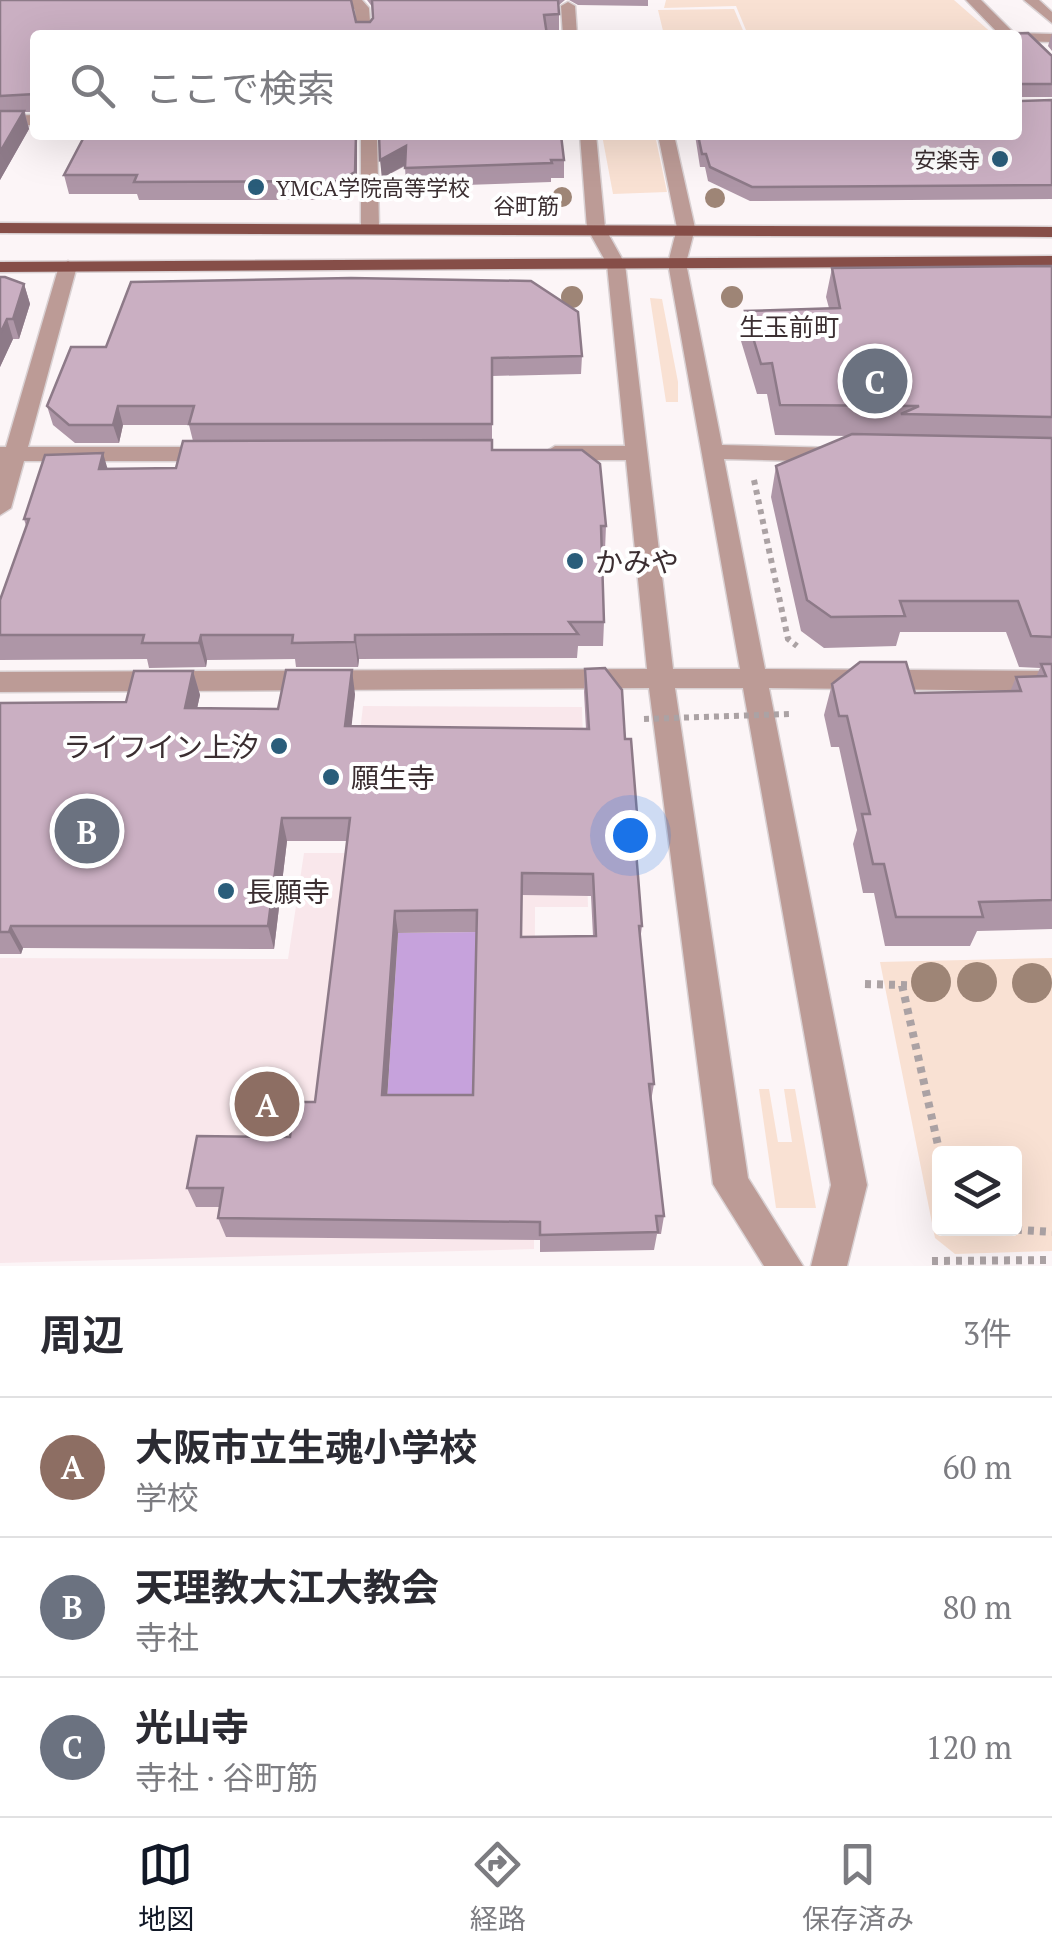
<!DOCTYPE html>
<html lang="ja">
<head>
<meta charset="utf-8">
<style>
	body { margin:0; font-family:"PT Serif","Noto Sans JP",serif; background:#f7f7f7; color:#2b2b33 }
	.controls { position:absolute; right:30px; bottom:30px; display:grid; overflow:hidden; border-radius:10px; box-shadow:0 10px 40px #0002 }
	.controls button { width:90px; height:90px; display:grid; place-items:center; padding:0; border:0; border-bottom:2px solid #e1e1e2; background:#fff; color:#2b2b33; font:50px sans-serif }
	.you { position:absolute; left:630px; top:835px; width:35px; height:35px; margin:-25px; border:8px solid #fff; border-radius:50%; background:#1a73e8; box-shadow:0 0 0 15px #1a73e833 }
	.badge { display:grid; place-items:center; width:65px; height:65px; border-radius:50%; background:#111827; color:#fff; font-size:32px; font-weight:700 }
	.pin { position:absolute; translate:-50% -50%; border:5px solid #fff; box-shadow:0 2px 10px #0006 }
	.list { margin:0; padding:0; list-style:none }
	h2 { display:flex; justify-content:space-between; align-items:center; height:130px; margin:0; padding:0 40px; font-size:42px }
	h2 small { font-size:32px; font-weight:400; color:#7c7c81 }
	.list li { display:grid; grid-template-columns:65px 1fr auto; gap:30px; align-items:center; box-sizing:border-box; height:140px; padding:0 40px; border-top:2px solid #e1e1e2 }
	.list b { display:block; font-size:38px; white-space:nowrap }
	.list p { margin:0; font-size:32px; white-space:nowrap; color:#7c7c81 }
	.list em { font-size:32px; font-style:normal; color:#7c7c81 }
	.icon { flex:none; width:55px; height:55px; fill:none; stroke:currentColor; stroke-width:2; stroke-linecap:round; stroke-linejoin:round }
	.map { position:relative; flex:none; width:1052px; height:1266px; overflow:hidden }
	.search { position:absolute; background:#fff; box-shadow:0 10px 40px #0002; left:30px; right:30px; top:30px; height:110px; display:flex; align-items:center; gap:25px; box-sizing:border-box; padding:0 35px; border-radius:10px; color:#7c7c81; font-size:38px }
	.sheet { height:550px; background:#fff }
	nav { display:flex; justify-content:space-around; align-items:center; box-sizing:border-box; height:140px; border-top:2px solid #e1e1e2; background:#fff; font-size:28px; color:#7c7c81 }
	nav a { display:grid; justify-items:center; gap:5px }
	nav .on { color:#111827 }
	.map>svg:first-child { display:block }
	.built { fill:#f9e7eb }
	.green { fill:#f9e1d3; fill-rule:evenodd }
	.water { fill:#c6a2dc }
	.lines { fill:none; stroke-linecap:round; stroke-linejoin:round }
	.minor-casing { stroke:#d9d1d3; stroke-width:3 }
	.major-casing { stroke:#d9d1d3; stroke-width:3 }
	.path-far1 { stroke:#aba2a4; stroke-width:6; stroke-dasharray:5 5; stroke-linecap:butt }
	.path { stroke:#aba2a4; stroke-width:8; stroke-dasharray:6 6; stroke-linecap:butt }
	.minor { fill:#bc9b96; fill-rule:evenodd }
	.major { fill:#864e48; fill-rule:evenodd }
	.path-bridge { stroke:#aba2a4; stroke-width:6; stroke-dasharray:5 5; stroke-linecap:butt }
	.tree { fill:#9e8576 }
	.wall { fill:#ae96a7; fill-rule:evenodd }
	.shaded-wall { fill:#8d7a88 }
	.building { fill:#caafc2; stroke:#8d7a88; stroke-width:2.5; fill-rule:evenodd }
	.poi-dot { fill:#2a5d7a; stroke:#fff; stroke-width:4 }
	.labels { text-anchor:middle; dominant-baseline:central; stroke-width:8; stroke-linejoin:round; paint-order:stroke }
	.far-poi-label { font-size:22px; fill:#3b2e31; stroke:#fff; text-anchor:end }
	.far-street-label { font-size:22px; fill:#3b2e31; stroke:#fff }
	.far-neighbourhood-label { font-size:25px; fill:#3b2e31; stroke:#fff }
	.poi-label { font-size:28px; fill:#3b2e31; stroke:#fff; text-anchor:start }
</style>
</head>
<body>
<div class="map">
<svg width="1052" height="1266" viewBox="0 0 1052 1266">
	<rect width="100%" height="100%" fill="#fcf5f7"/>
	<path class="built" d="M363 706 582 707 588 907H535L534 1249 0 1263V958L288 959 304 853H346Z"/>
	<path class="green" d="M666 0H954L994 35H748L736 6 664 8Z
		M734 9 745 35H664L658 10Z
		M602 135H655L667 192 613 194Z
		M650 298 662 299 678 382V402H666Z
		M1052 958V1251L955 1254 935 1238 880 962ZM940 1154H1014V1228H940Z
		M759 1089H769L778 1142H792L784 1089H795L816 1208H776Z"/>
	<path class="water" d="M478 932 474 1115H386L398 933Z"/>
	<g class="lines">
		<defs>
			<path id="minor" d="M348 0H362L369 8 371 35H357L355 10Z
				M966 0H981L1014 33 1052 34V42L1017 41V35H1000Z
				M1024 0H1039L1052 12V23Z
				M568 2 575 6 577 35H563L561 6Z
				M35 115V125L0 126V116Z
				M361 135H377L379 227 370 232 361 227Z
				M580 135H596L605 228 625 264 673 669H740L668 263 677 228 658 135H674L695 228 686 263 722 445 837 448 848 455 837 462 724 459 765 669 1052 671V691L769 688 867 1185 847 1266H811L831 1185 743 688H675L748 1178 803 1266H764L713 1184 649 688 0 692V672L647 669 626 460H555L544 453 555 446H625L607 264 587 228Z
				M68 261 77 266 28 447H210L221 454 210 461H24L11 508 0 515V447H6L59 266Z"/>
			<path id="major" d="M0 223 1052 227V237L0 233Z
				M1052 256V266L0 272V262Z"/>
		</defs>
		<use href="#minor" class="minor-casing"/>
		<use href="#major" class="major-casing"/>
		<path class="path-far1" d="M754 480 788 639 797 646"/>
		<path class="path" d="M865 984 939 986
			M902 985 940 1154
			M992 1228 1052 1232
			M932 1261 1052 1260"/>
		<use href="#minor" class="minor"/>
		<use href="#major" class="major"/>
		<path class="path-bridge" d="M644 719 789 714"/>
	</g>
	<g class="tree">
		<circle cx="562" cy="197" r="10"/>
		<circle cx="715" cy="198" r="10"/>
		<circle cx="572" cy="297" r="11"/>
		<circle cx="732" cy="297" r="11"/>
		<circle cx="931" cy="982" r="20"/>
		<circle cx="977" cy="982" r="20"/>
		<circle cx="1032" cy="983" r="20"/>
	</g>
	<path class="wall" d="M0 0 356 22H370L373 18V8L367 0H565L559 5V31L35 35V112H25L29 129 0 180Z
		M569 0H648V6L578 5Z
		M1052 33V51L1048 46Z
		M1017 35 1052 56V97H1019L1021 101 1052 100V199L750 201 708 181 705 167H700L695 135H1017Z
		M357 135V191L340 200H139L137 194H69L64 175Z
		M379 135 564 160V178H551V182L406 187 405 166 382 178Z
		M1052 266V929L977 931 970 946H885L874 893H863L853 844 857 830 839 747H831L824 715 832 684 915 693 1010 692 1016 677H1036L1040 668 1019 667 1006 632H900L896 646 824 648 801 631 771 497 776 466 848 436 775 435 767 394H757L741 341 745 311 829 308 826 297 832 268Z
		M0 277 24 284 30 304 19 339H13L0 367Z
		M71 347 582 356 581 374 492 376V450L606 526 605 550H602L604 622 603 646H578L577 658 359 659 358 667H296L295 659 207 660 206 667 149 668 147 659 0 660V600L26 526 24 519 108 469 176 468 193 441 189 425H123L119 443H75L53 425 47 406Z
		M585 669 625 739 638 826 636 848 642 926 640 941 654 1084 651 1101 664 1216 661 1234H657L654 1250 540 1252V1240L226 1237 218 1218 220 1207H196L187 1188 290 1137 315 1102 347 841H287L274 949 23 948 21 954H0V703L126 702 193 671 200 695 197 708 278 709 355 694 351 726 586 729 584 692ZM522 895 591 896 593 936 522 937ZM476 932 473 1095H387L398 933Z"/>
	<path class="shaded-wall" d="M24 111 29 129 0 180V152Z
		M356 135H357V191L340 200 338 181Z
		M406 146 407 164 382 178 380 160Z
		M24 284 30 304 19 339 13 319Z
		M7 319 13 339 0 367V334Z
		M118 406 123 425 119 443 113 425Z
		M103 453 110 477 99 469Z
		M201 635 207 660 206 667 199 643Z
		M355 635 359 659 358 667 355 642Z
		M352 670 355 694 349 750 345 726Z
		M193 671 200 695 192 732 185 708Z
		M282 818 287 841 274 949 268 926Z
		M395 911 398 933 386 1115 382 1095Z
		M11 926 23 948 21 954 9 932Z"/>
	<path class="building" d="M0 0H351L356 22H370L373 18 372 0H558L559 14 544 15 547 35H35V94L0 96Z
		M1028 33 1052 56V84H1021L1017 88V35H987Z
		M1017 88 1021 101 1052 100V185L752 187 710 167 706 154H702L698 135H1017Z
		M0 111H24L0 152Z
		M85 135H356L355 172 338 181 134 182 137 175H64Z
		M379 135H561L564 160H551L552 163 405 168 406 146 380 160Z
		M1052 266V417L901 414 919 406 780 405 772 363 761 364 745 311 840 308 832 268Z
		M0 277H5L24 284 13 319H7L0 334Z
		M351 278 531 281 578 312 582 356 492 358V424H189L194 406H118L113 425H69L47 406 71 347H106L131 282Z
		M852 434 1052 438V637L1031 636 1018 601H900L905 616 831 617 807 600 776 466Z
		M492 440V450H582L600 464 606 526H601L604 622H569L578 634 355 635V642L292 643 293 635H201L199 643H142L144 635H0V600L29 519H24L45 455 103 453 99 469 176 468 183 441Z
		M860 662H906L915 693 1021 691 1016 677 1046 676 1041 664H1052V900L979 902 983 917H896L884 864H873L862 814H870L847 716H839L832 684Z
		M605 668 622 690 625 739H631L638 826H634L642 926H639L654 1084H649L664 1216H656L658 1232 540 1235V1222L218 1218 223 1188H187L197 1136 290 1137 294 1102H315L350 818H282L268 926H11L9 932H0V703L126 702 134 671H193L185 708 278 709 286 670H352L345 726 589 729 585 669ZM522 873 593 874 596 936 521 937ZM477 910 473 1095H382L395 911Z"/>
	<g class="poi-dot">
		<circle cx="1000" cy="159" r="10"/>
		<circle cx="256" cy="187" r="10"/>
		<circle cx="575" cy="561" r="10"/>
		<circle cx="279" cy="746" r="10"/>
		<circle cx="331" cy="777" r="10"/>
		<circle cx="226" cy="891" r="10"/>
	</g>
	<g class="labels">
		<g class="far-poi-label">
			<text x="980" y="159">安楽寺</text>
			<text x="276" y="187" text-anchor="start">YMCA学院高等学校</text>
		</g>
		<g class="far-street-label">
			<text x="526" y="205">谷町筋</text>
		</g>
		<g class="far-neighbourhood-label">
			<text x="789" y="326">生玉前町</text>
		</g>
		<g class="poi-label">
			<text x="595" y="561">かみや</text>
			<text x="259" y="746" text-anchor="end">ライフイン上汐</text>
			<text x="351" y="777">願生寺</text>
			<text x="246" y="891">長願寺</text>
		</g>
	</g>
</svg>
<div class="controls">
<button><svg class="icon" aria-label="layers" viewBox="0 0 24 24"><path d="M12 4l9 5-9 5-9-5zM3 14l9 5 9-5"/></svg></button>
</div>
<div class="you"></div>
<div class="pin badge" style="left:267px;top:1104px;background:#8d6e63">A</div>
<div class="pin badge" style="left:87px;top:831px;background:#6b7280">B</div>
<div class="pin badge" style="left:875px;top:381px;background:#6b7280">C</div>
<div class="search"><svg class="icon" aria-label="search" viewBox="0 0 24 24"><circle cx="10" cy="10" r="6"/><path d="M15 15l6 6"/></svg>ここで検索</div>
</div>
<section class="sheet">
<h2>周辺<small>3件</small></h2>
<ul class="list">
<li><span class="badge" style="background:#8d6e63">A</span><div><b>大阪市立生魂小学校</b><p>学校</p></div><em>60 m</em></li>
<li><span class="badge" style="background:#6b7280">B</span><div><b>天理教大江大教会</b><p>寺社</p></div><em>80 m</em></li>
<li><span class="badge" style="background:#6b7280">C</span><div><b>光山寺</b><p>寺社 · 谷町筋</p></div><em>120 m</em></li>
</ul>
</section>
<nav>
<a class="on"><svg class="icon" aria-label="map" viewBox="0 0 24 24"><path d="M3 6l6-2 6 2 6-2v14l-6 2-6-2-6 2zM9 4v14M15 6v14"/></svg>地図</a>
<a><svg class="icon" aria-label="directions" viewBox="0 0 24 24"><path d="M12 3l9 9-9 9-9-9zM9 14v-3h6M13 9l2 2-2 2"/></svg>経路</a>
<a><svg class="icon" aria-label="saved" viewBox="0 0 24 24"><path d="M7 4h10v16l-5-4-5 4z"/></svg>保存済み</a>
</nav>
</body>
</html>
